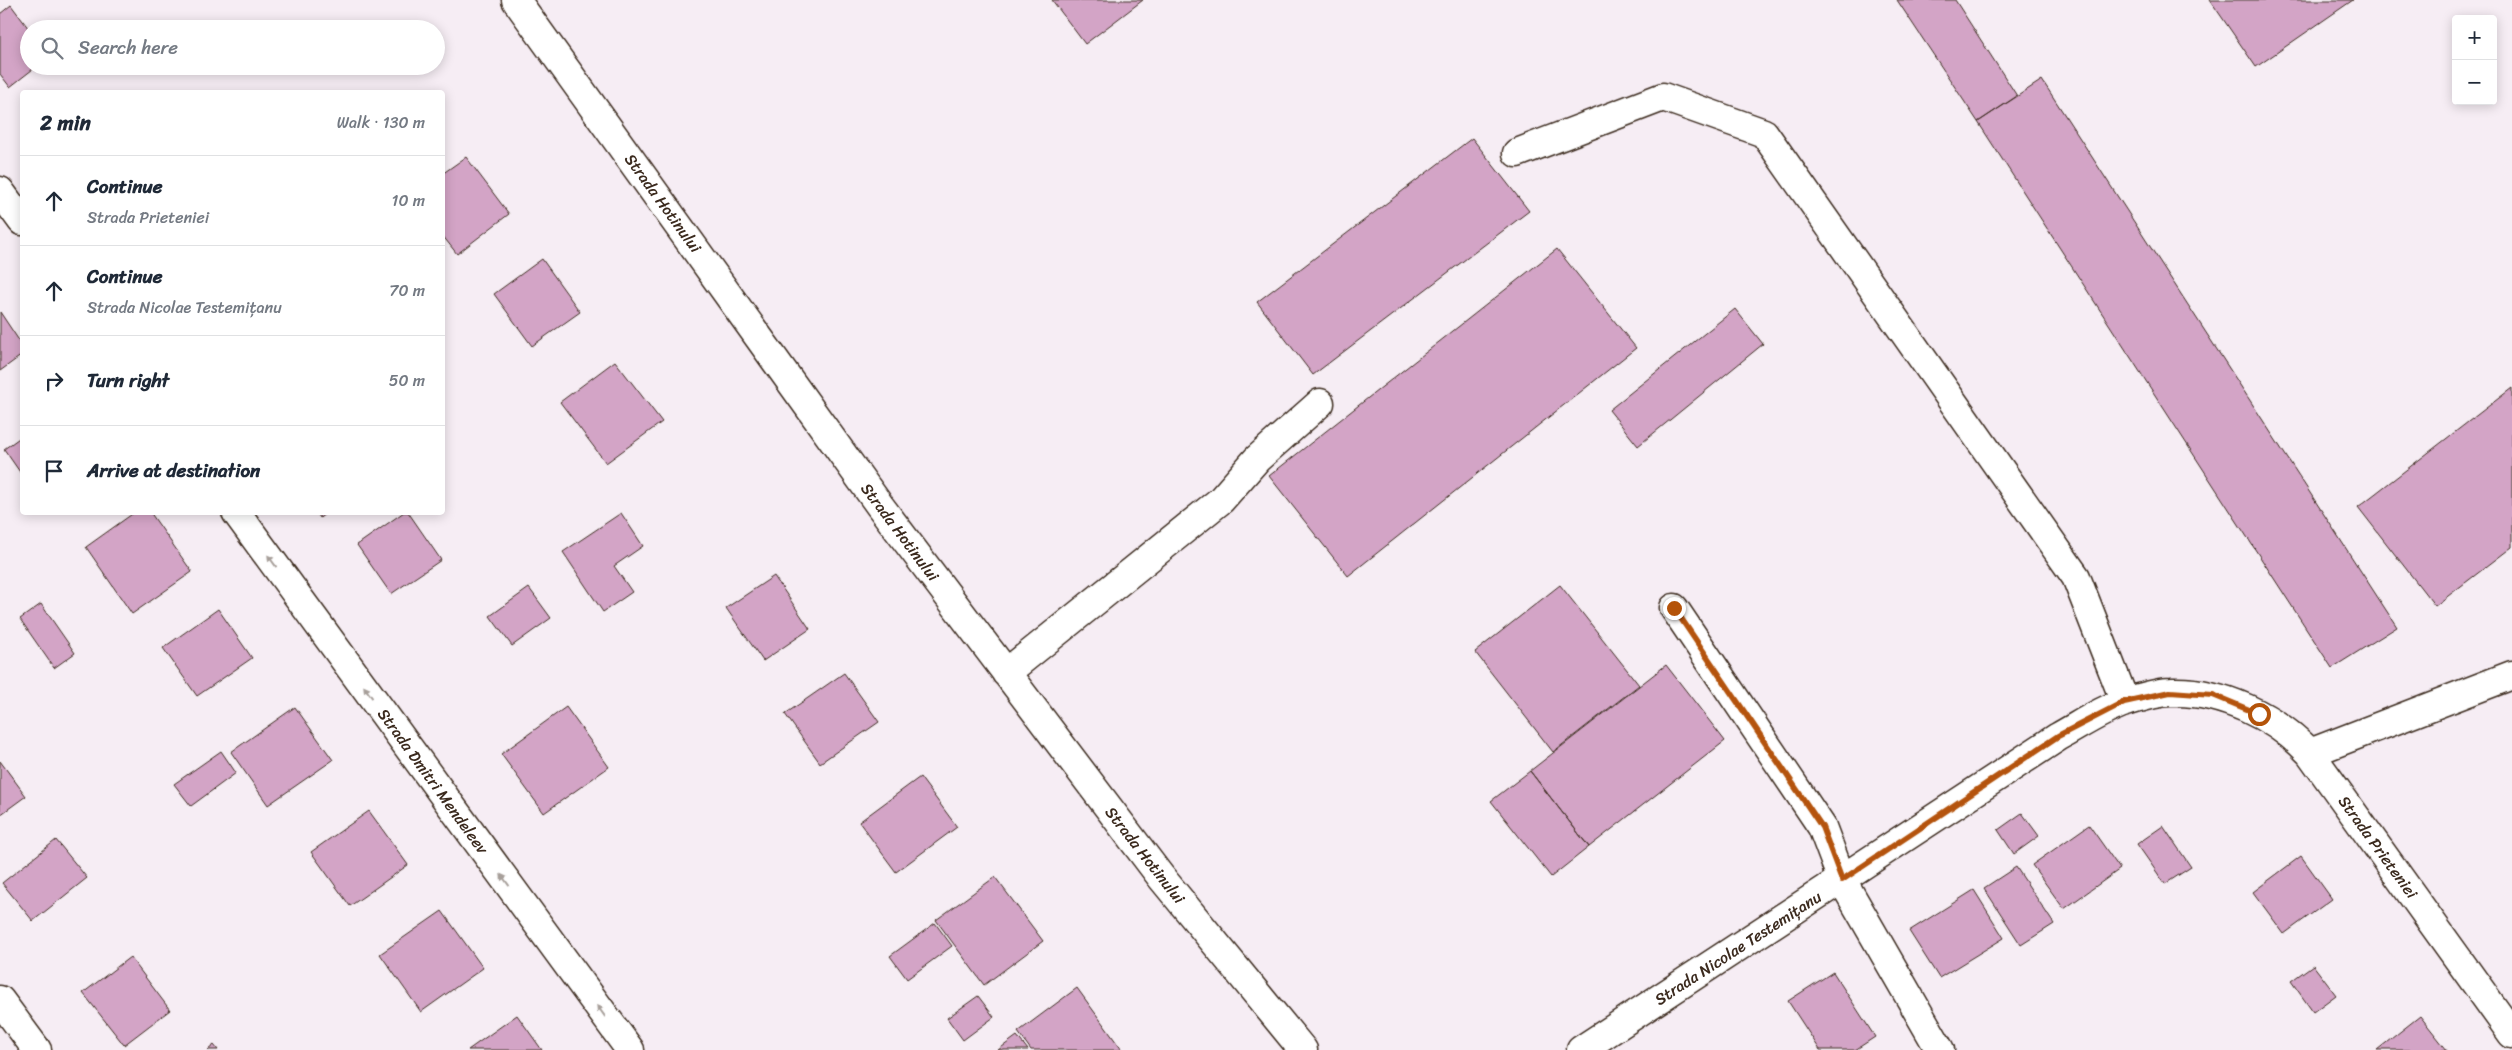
<!DOCTYPE html>
<html lang="en">
<head>
<meta charset="utf-8">
<style>
	body { margin:0; font-family:Sriracha,sans-serif; background:#f6f6f7; color:#1f2937 }
	.controls { position:absolute; right:15px; top:15px; display:grid; overflow:hidden; border-radius:5px; box-shadow:0 2px 12px #0003 }
	.controls button { width:45px; height:45px; display:grid; place-items:center; padding:0; border:0; border-bottom:1px solid #e0e1e3; background:#fff; color:#1f2937; font:25px sans-serif }
	.stop { position:absolute; width:15px; height:15px; margin:-11px; border:4px solid #b45309; border-radius:50%; background:#fff }
	.stop.end { background:#b45309; border-color:#fff; box-shadow:0 1px 5px #0008 }
	.list { margin:0; padding:0; list-style:none }
	h2 { display:flex; justify-content:space-between; align-items:center; height:65px; margin:0; padding:0 20px; font-size:21px }
	h2 small { font-size:16px; font-weight:400; color:#747a83 }
	.list li { display:grid; grid-template-columns:32px 1fr auto; gap:15px; align-items:center; box-sizing:border-box; height:90px; padding:0 20px; border-top:1px solid #e0e1e3 }
	.list b { display:block; font-size:19px; white-space:nowrap }
	.list p { margin:0; font-size:16px; white-space:nowrap; color:#747a83 }
	.list em { font-size:16px; font-style:normal; color:#747a83 }
	.icon { flex:none; width:28px; height:28px; fill:none; stroke:currentColor; stroke-width:2; stroke-linecap:round; stroke-linejoin:round }
	.map { position:relative; flex:none; width:2512px; height:1050px; overflow:hidden }
	.search { position:absolute; background:#fff; box-shadow:0 2px 12px #0003; left:20px; top:20px; width:425px; height:55px; display:flex; align-items:center; gap:12px; box-sizing:border-box; padding:0 18px; border-radius:28px; color:#747a83; font-size:19px }
	.panel { position:absolute; background:#fff; box-shadow:0 2px 12px #0003; left:20px; top:90px; width:425px; height:425px; border-radius:5px }
	.map>svg:first-child { display:block }
	.building { fill:#d3a4c6; stroke:#3b2a1e }
	.lines { fill:none; stroke-linecap:round; stroke-linejoin:round }
	.minor-casing { stroke:#3b2a1e; stroke-width:31 }
	.minor { stroke:#fff; stroke-width:28 }
	.oneway { fill:#a79f9a }
	.route { stroke:#b45309; stroke-width:6 }
	.labels { text-anchor:middle; dominant-baseline:central; stroke-width:5; stroke-linejoin:round; paint-order:stroke }
	.street-label { font-size:16px; fill:#3b2a1e; stroke:#fff }
</style>
</head>
<body>
<div class="map">
<svg width="2512" height="1050" viewBox="0 0 2512 1050">
	<rect width="100%" height="100%" fill="#f6edf4"/>
	<filter id="ink" filterUnits="userSpaceOnUse"><feTurbulence type="fractalNoise" baseFrequency=".02" numOctaves="2"/><feDisplacementMap in="SourceGraphic" scale="10" xChannelSelector="R" yChannelSelector="G"/><feConvolveMatrix kernelMatrix="1 2 1 2 8 2 1 2 1" color-interpolation-filters="sRGB"/></filter>
	<g filter="url(#ink)">
		<path class="building" d="M1052 0H1143L1085 44Z
			M1897 0H1955L2017 96 1978 122Z
			M2210 0H2353L2256 67Z
			M11 5 29 29V66H37L10 87 0 74V14Z
			M2042 80 2397 627 2332 668 1978 122Z
			M1472 138 1529 211 1313 375 1257 302Z
			M466 157 509 214 457 254 442 235V174Z
			M1557 249 1636 348 1348 576 1269 476Z
			M542 259 580 312 532 346 494 294Z
			M1735 309 1763 344 1638 446 1609 410Z
			M0 312 22 345V355L0 371Z
			M615 361 662 422 606 463 560 402Z
			M2512 388V547L2435 606 2358 507Z
			M22 436V475L4 449Z
			M135 512H150L192 572 132 614 86 547Z
			M316 512H327L320 518Z
			M404 512H408L441 560 391 594 357 545Z
			M621 513 643 546 614 566 632 592 603 612 563 552Z
			M774 576 810 629 763 661 726 608Z
			M1560 585 1639 685 1553 752 1475 652Z
			M529 588 551 618 512 646 490 616Z
			M41 604 75 653 54 668 20 619Z
			M218 609 252 658 197 696 163 648Z
			M1666 665 1725 741 1589 847 1530 771Z
			M844 673 879 722 820 763 785 714Z
			M295 707 333 760 268 805 231 752Z
			M566 707 609 767 544 813 501 754Z
			M221 751 236 773 191 806 174 784Z
			M0 761 26 796 0 815Z
			M1530 771 1589 847 1551 877 1491 801Z
			M920 777 957 827 896 872 859 822Z
			M369 811 408 865 350 906 311 852Z
			M2022 813 2039 836 2014 854 1998 830Z
			M2089 825 2120 869 2064 909 2032 865Z
			M2163 826 2191 867 2165 884 2137 844Z
			M56 840 87 878 33 921 2 883Z
			M2301 856 2332 899 2284 934 2253 892Z
			M2016 867 2054 924 2021 945 1984 888Z
			M995 877 1043 941 984 985 936 920Z
			M1974 890 2004 938 1939 978 1909 931Z
			M442 911 483 968 421 1012 380 954Z
			M935 923 952 946 907 979 890 956Z
			M130 957 170 1010 124 1045 83 993Z
			M2313 965 2336 995 2313 1012 2291 981Z
			M1833 972 1875 1037 1855 1050H1820L1788 1001Z
			M1077 988 1122 1050H1031L1018 1032Z
			M978 996 994 1017 963 1040 947 1018Z
			M517 1015 542 1050H468Z
			M2420 1016 2447 1050H2377Z
			M1017 1036 1028 1050H998Z
			M214 1045 218 1050H208Z"/>
		<g class="lines">
			<defs>
				<path id="minor" d="M516 0 880 506 1161 877 1303 1050
					M1517 153 1663 97 1764 133 2076 577 2125 702
					M0 191 22 221
					M236 512 630 1050
					M1674 608 1822 827 1842 880 1940 1050
					M1006 673 1221 500 1257 459 1320 403
					M2310 753 2512 675
					M0 1000 37 1050
					M1581 1050 2058 737C2080 725 2103 709 2126 702 2139 698 2157 692 2171 692 2221 690 2276 717 2310 753L2512 1034"/>
			</defs>
			<use href="#minor" class="minor-casing"/>
			<use href="#minor" class="minor"/>
		</g>
		<defs><path id="oneway-solid" d="M-6-.8H1V-3.2L6.5 0L1 3.2V.8H-6Z" transform="scale(1.25)"/></defs>
		<g class="oneway">
			<use href="#oneway-solid" transform="translate(272 561) rotate(-126)"/>
			<use href="#oneway-solid" transform="translate(368 692) rotate(-126)"/>
			<use href="#oneway-solid" transform="translate(505 880) rotate(-126)"/>
			<use href="#oneway-solid" transform="translate(601 1011) rotate(-126)"/>
		</g>
	</g>
	<g class="lines" filter="url(#ink)">
		<path class="route" d="M1674 608 1822 827 1842 880 2058 736 2124 702 2170 692 2213 695 2259 714"/>
	</g>
	<g class="labels">
		<g class="street-label">
			<text transform="translate(663 203) rotate(54)">Strada Hotinului</text>
			<text transform="translate(900 532) rotate(53)">Strada Hotinului</text>
			<text transform="translate(433 781) rotate(54)">Strada Dmitri Mendeleev</text>
			<text transform="translate(2378 847) rotate(54)">Strada Prieteniei</text>
			<text transform="translate(1145 855) rotate(52)">Strada Hotinului</text>
			<text transform="translate(1738 948) rotate(-33)">Strada Nicolae Testemițanu</text>
		</g>
	</g>
</svg>
<div class="controls">
<button>+</button>
<button>−</button>
</div>
<div class="stop" style="left:2259px;top:714px"></div>
<div class="stop end" style="left:1674px;top:608px"></div>
<div class="search"><svg class="icon" aria-label="search" viewBox="0 0 24 24"><circle cx="10" cy="10" r="6"/><path d="M15 15l6 6"/></svg>Search here</div>
<section class="panel">
<h2>2 min<small>Walk · 130 m</small></h2>
<ul class="list">
<li><svg class="icon" aria-label="ahead" viewBox="0 0 24 24"><path d="M12 20V5M6 11l6-6 6 6"/></svg><div><b>Continue</b><p>Strada Prieteniei</p></div><em>10 m</em></li>
<li><svg class="icon" aria-label="ahead" viewBox="0 0 24 24"><path d="M12 20V5M6 11l6-6 6 6"/></svg><div><b>Continue</b><p>Strada Nicolae Testemițanu</p></div><em>70 m</em></li>
<li><svg class="icon" aria-label="right" viewBox="0 0 24 24"><path d="M7 20v-9h11M14 6l5 5-5 5"/></svg><div><b>Turn right</b></div><em>50 m</em></li>
<li><svg class="icon" aria-label="arrive" viewBox="0 0 24 24"><path d="M6 21V4h12l-3 4 3 4H6"/></svg><div><b>Arrive at destination</b></div></li>
</ul>
</section>
</div>
</body>
</html>
